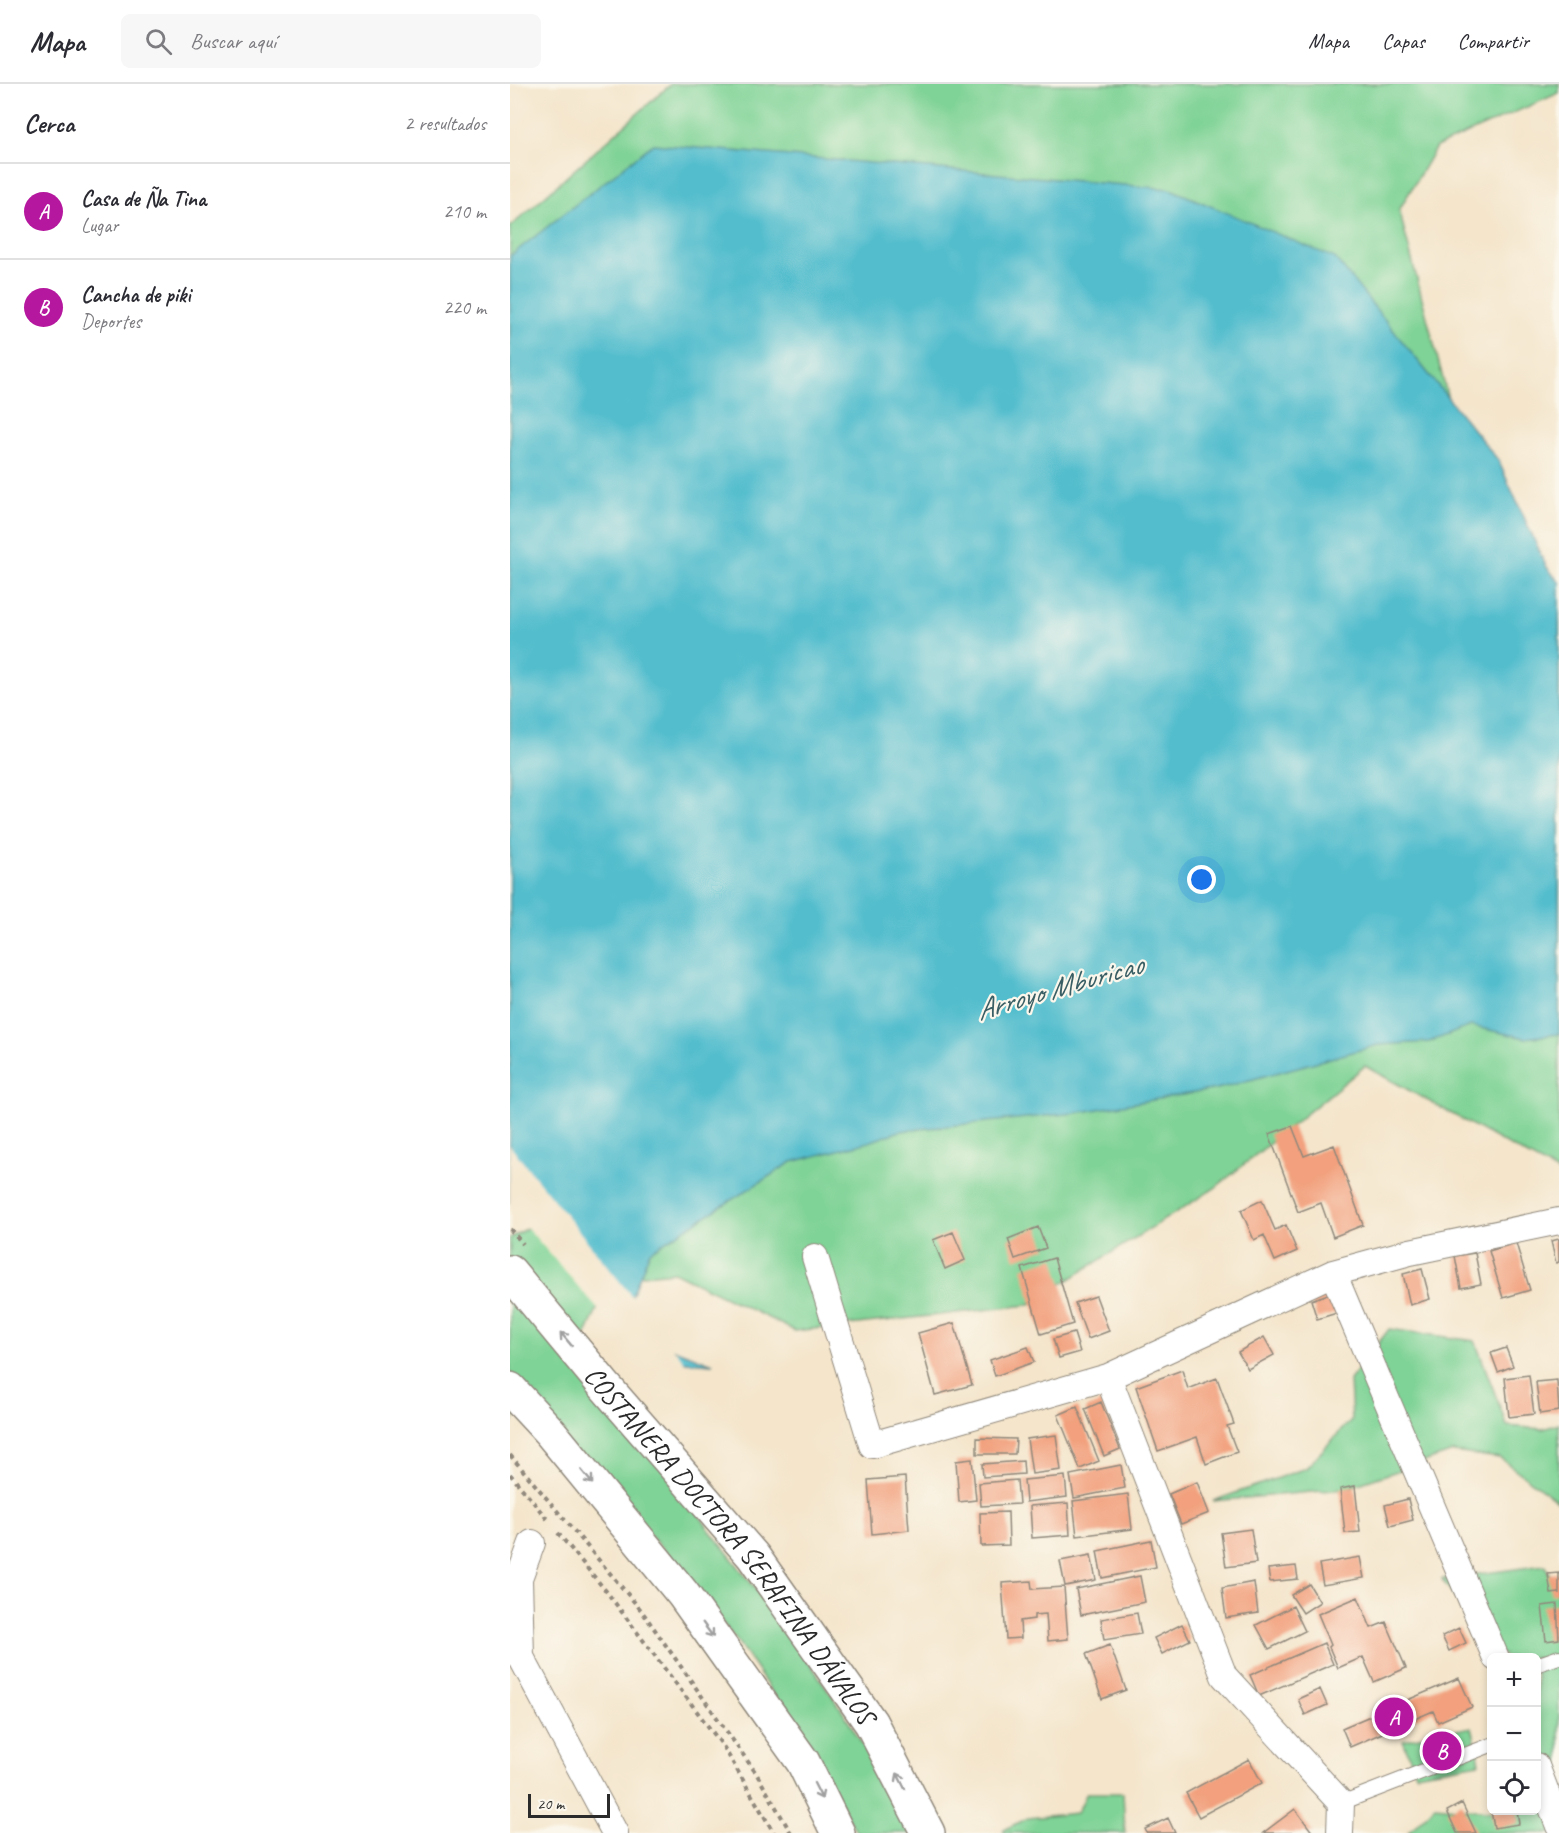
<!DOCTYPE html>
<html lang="es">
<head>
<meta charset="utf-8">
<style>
	body { margin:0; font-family:Caveat,sans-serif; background:#f7f7f7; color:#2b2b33 }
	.controls { position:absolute; right:18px; bottom:18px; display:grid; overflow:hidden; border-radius:9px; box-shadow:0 3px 9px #0003 }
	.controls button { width:54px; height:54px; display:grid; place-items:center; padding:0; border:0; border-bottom:2px solid #e1e1e2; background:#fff; color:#2b2b33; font:30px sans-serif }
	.scale { position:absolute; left:18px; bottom:15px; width:82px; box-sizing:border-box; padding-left:6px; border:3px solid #2b2b2b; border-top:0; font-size:16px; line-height:21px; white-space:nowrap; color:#2b2b2b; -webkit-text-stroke:4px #fbf7ec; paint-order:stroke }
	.you { position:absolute; left:692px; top:796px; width:21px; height:21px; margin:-15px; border:4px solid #fff; border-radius:50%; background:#1a73e8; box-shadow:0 0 0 9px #1a73e833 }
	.badge { display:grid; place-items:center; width:39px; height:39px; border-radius:50%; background:#b5179e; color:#fff; font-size:20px; font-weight:700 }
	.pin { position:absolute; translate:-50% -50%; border:3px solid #fff; box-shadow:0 2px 6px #0006 }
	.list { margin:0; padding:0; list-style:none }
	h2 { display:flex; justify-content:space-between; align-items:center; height:78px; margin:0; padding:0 24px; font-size:26px }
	h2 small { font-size:20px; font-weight:400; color:#7c7c81 }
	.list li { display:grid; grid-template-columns:39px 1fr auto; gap:18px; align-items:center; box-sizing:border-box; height:96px; padding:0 24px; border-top:2px solid #e1e1e2 }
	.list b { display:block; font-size:22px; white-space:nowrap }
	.list p { margin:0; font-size:20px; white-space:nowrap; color:#7c7c81 }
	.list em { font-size:20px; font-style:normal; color:#7c7c81 }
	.icon { flex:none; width:33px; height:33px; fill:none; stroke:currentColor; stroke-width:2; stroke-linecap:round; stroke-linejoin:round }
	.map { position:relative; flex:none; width:1049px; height:1749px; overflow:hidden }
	header { display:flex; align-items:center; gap:36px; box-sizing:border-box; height:84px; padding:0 30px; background:#fff; border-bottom:2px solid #e1e1e2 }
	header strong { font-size:28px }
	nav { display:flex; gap:33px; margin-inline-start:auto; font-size:21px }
	.search { width:420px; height:54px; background:#f7f7f7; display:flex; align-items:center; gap:15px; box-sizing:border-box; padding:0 21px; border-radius:9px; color:#7c7c81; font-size:22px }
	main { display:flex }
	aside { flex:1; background:#fff }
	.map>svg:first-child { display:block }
	.green { fill:#7fd396; stroke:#557f60; stroke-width:1.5 }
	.water { fill:#52bdcd; stroke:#3e747c; stroke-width:1.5 }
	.pier { fill:#f4e5cb }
	.building { fill:#f2a07d }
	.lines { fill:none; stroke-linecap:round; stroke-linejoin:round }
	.service-casing { stroke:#90887b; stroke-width:16 }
	.minor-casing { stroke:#90887b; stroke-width:28 }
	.trunk-casing { stroke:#90887b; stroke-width:36 }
	.path { stroke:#90887b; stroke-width:4; stroke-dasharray:4.5 4.5; stroke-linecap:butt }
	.service { stroke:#fff; stroke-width:14 }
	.minor { stroke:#fff; stroke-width:26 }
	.trunk { stroke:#fff; stroke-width:33 }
	.oneway { stroke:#a0a0a0 }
	.labels { text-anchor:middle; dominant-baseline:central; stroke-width:4.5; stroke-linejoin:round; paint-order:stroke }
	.street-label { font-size:28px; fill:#2b2b2b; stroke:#fbf7ec }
	.water-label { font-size:30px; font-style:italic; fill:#395e64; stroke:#fbf7ec }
</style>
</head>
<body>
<header>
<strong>Mapa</strong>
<div class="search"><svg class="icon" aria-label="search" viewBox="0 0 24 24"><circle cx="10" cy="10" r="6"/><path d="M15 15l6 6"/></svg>Buscar aquí</div>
<nav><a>Mapa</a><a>Capas</a><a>Compartir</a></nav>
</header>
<main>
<aside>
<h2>Cerca<small>2 resultados</small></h2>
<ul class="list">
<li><span class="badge">A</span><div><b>Casa de Ña Tina</b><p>Lugar</p></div><em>210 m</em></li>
<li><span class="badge">B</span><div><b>Cancha de piki</b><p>Deportes</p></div><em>220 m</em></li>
</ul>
</aside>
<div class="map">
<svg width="1049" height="1749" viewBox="0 0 1049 1749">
	<rect width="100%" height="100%" fill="#fbf7ec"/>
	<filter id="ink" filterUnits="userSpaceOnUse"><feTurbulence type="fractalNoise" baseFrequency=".0167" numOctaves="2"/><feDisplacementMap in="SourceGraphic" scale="12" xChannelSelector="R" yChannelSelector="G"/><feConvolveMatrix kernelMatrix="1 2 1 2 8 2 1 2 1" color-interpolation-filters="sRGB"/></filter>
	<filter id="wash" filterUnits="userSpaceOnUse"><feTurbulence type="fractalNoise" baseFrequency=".008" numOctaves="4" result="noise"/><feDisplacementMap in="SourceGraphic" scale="24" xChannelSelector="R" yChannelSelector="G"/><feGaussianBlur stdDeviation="1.35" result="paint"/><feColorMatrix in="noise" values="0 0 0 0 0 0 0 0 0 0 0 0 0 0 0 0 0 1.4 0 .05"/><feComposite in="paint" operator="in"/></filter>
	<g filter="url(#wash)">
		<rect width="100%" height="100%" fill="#f4e5cb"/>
		<path class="green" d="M161 0H1049V9L926 63 889 126 946 345 0 481V143Z
			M1049 539V1089L855 982 705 1104 518 1221 285 1247 164 1188 101 1194 73 1257 198 1444 267 1532 334 1629 386 1717 400 1749H347L294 1656 230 1561 161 1473 10 1321 0 1343V1154Z
			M879 1245 965 1257 997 1342 1033 1345 1049 1340V1418L990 1374 943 1368 834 1405 703 1417 796 1384 842 1335 840 1296Z
			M1034 1481 1049 1504V1749H898L925 1722 988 1728 1026 1726V1574L996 1573 980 1560 932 1495Z
			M962 1643 970 1679 906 1690 893 1656Z
			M577 1709H613L615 1749H494L493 1746 518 1734 567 1729Z"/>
		<path class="water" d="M143 60 660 105 825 174 988 376 1036 482 1049 498V950L1015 954 961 942 919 958 868 961 707 1005 565 1029 390 1047 359 1058 282 1078 140 1167 120 1217 146 1258 203 1280 135 1275 0 1120V172Z"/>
		<path class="pier" d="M0 1062 124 1215 148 1255 160 1260 177 1281 133 1277 0 1124Z"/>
		<g id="blocks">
			<path class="building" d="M782 1042 794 1072 824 1061 853 1141 823 1153 811 1119 788 1128 759 1050Z
				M752 1116 765 1146 776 1141 787 1167 765 1177 754 1151 744 1156 731 1126Z
				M528 1143 536 1164 505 1175 498 1155Z
				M443 1148 455 1176 435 1185 423 1156Z
				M1049 1155V1178L1046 1179 1041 1157Z
				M1006 1159 1020 1206 993 1214 979 1167Z
				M965 1169 971 1200 951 1204 945 1172Z
				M544 1174 563 1240 531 1250 512 1184Z
				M912 1185 920 1215 900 1221 893 1190Z
				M821 1209 827 1229 807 1235 801 1216Z
				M586 1212 599 1247 578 1255 565 1219Z
				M444 1239 462 1301 425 1311 408 1249Z
				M564 1249 570 1268 549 1274 543 1255Z
				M754 1253 764 1271 738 1285 728 1268Z
				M518 1263 524 1278 485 1292 480 1276Z
				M996 1264 1003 1282 988 1288 981 1269Z
				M672 1286 678 1305 707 1294 724 1340 717 1342 727 1368 696 1380 687 1353 648 1367 626 1303Z
				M1019 1291 1024 1330 999 1333 995 1294Z
				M1047 1296 1049 1327 1030 1330 1026 1298Z
				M591 1318 610 1365 594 1372 575 1325Z
				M567 1323 589 1377 570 1385 548 1331Z
				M546 1351 551 1386 522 1390 517 1355Z
				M467 1354 506 1355 505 1370H467Z
				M462 1375 466 1416 449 1418 446 1377Z
				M513 1377 514 1390 473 1393 472 1380Z
				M611 1381 615 1404 564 1414 560 1391Z
				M555 1392 557 1413 516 1418 514 1396Z
				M395 1393 399 1446 362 1450 358 1396Z
				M507 1396 509 1420 471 1422 469 1399Z
				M687 1398 699 1429 671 1440 659 1410Z
				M845 1402 850 1448 835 1449 830 1405Z
				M618 1410 622 1445 567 1452 563 1417Z
				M898 1415 903 1436 880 1442 875 1421Z
				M558 1419 560 1451 522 1454 520 1422Z
				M498 1428 499 1461 471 1462 470 1429Z
				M741 1445 746 1479 716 1483 711 1449Z
				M641 1456 646 1483 592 1494 587 1467Z
				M581 1471 586 1496 555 1502 550 1477Z
				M850 1473 854 1494 813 1501 809 1480Z
				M786 1482 788 1495 760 1498 758 1485Z
				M1049 1489V1509L1041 1510 1038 1490Z
				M630 1492 635 1518 571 1531 566 1505Z
				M521 1497 522 1505 554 1503 558 1555 538 1557 536 1530 524 1531V1535L510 1537 511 1554 496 1555 492 1499Z
				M744 1498 748 1529 716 1534 712 1504Z
				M799 1500 810 1518 793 1529 781 1511Z
				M848 1513 861 1544 876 1538 896 1584 864 1598 853 1573 828 1584 819 1563 821 1561 808 1530Z
				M1047 1520 1049 1555 1036 1557 1032 1522Z
				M783 1522 795 1547 759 1565 746 1541Z
				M627 1529 631 1550 594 1556 591 1535Z
				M672 1540 680 1556 652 1570 644 1554Z
				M949 1544 956 1559 939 1567 932 1552Z
				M814 1559 823 1580 749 1612 740 1591Z
				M600 1561 616 1606 592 1615 576 1570Z
				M949 1594 962 1623 928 1638 923 1627 840 1663 832 1644Z
				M810 1605 817 1621 795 1631 788 1615Z
				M739 1675 752 1699 689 1733 676 1709Z
				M952 1719 966 1749H947L937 1727Z
				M785 1725 803 1749H753Z
				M984 1726H1007L1009 1740 984 1744 981 1727Z
				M658 1734 665 1749H637L635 1745Z"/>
		</g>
	</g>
	<g filter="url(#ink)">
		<use href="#blocks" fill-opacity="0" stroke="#90887b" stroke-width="1.5"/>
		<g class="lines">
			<defs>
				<path id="service" d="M1026 1581 1049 1573
					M831 1719 981 1661"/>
				<path id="minor" d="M305 1173 362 1361 598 1293 823 1189 900 1168 1049 1137
					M823 1189 986 1574
					M598 1293 714 1592 831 1719 830 1749
					M22 1459 9 1494 11 1573 105 1749
					M1026 1682 1049 1742"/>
				<g id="trunk">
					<path id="s1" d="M0 1188 93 1300 243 1472 361 1639 418 1749"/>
					<path d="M0 1305 40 1348 173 1510 293 1678 328 1749"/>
				</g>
			</defs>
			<use href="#service" class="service-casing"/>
			<use href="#minor" class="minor-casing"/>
			<use href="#trunk" class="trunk-casing"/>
			<path class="path" d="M0 1145 13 1160
				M0 1371 131 1526 246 1689 281 1749
				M0 1390 38 1436
				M48 1449 96 1507 213 1662 264 1749"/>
			<use href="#service" class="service"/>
			<use href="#minor" class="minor"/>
			<use href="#trunk" class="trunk"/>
		</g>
		<defs><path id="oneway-shaft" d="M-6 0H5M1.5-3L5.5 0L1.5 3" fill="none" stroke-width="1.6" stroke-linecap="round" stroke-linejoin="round" transform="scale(1.5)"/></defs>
		<g class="oneway">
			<use href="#oneway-shaft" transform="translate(56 1255) rotate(-130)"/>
			<use href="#oneway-shaft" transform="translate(77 1393) rotate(51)"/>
			<use href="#oneway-shaft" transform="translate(198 1546) rotate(54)"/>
			<use href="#oneway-shaft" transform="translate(391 1697) rotate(-117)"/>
			<use href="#oneway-shaft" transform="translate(308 1707) rotate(63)"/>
		</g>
	</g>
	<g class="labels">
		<g class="street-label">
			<text stroke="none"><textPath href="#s1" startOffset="351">COSTANERA DOCTORA SERAFINA DÁVALOS</textPath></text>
		</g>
		<g class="water-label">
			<text transform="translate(549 903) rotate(-16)">Arroyo Mburicao</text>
		</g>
	</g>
</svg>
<div class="controls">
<button>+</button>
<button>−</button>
<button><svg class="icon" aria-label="locate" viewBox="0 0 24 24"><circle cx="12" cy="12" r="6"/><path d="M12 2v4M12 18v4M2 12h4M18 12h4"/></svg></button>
</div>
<div class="scale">20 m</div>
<div class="you"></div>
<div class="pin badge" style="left:884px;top:1633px">A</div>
<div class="pin badge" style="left:932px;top:1667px">B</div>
</div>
</main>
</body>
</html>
